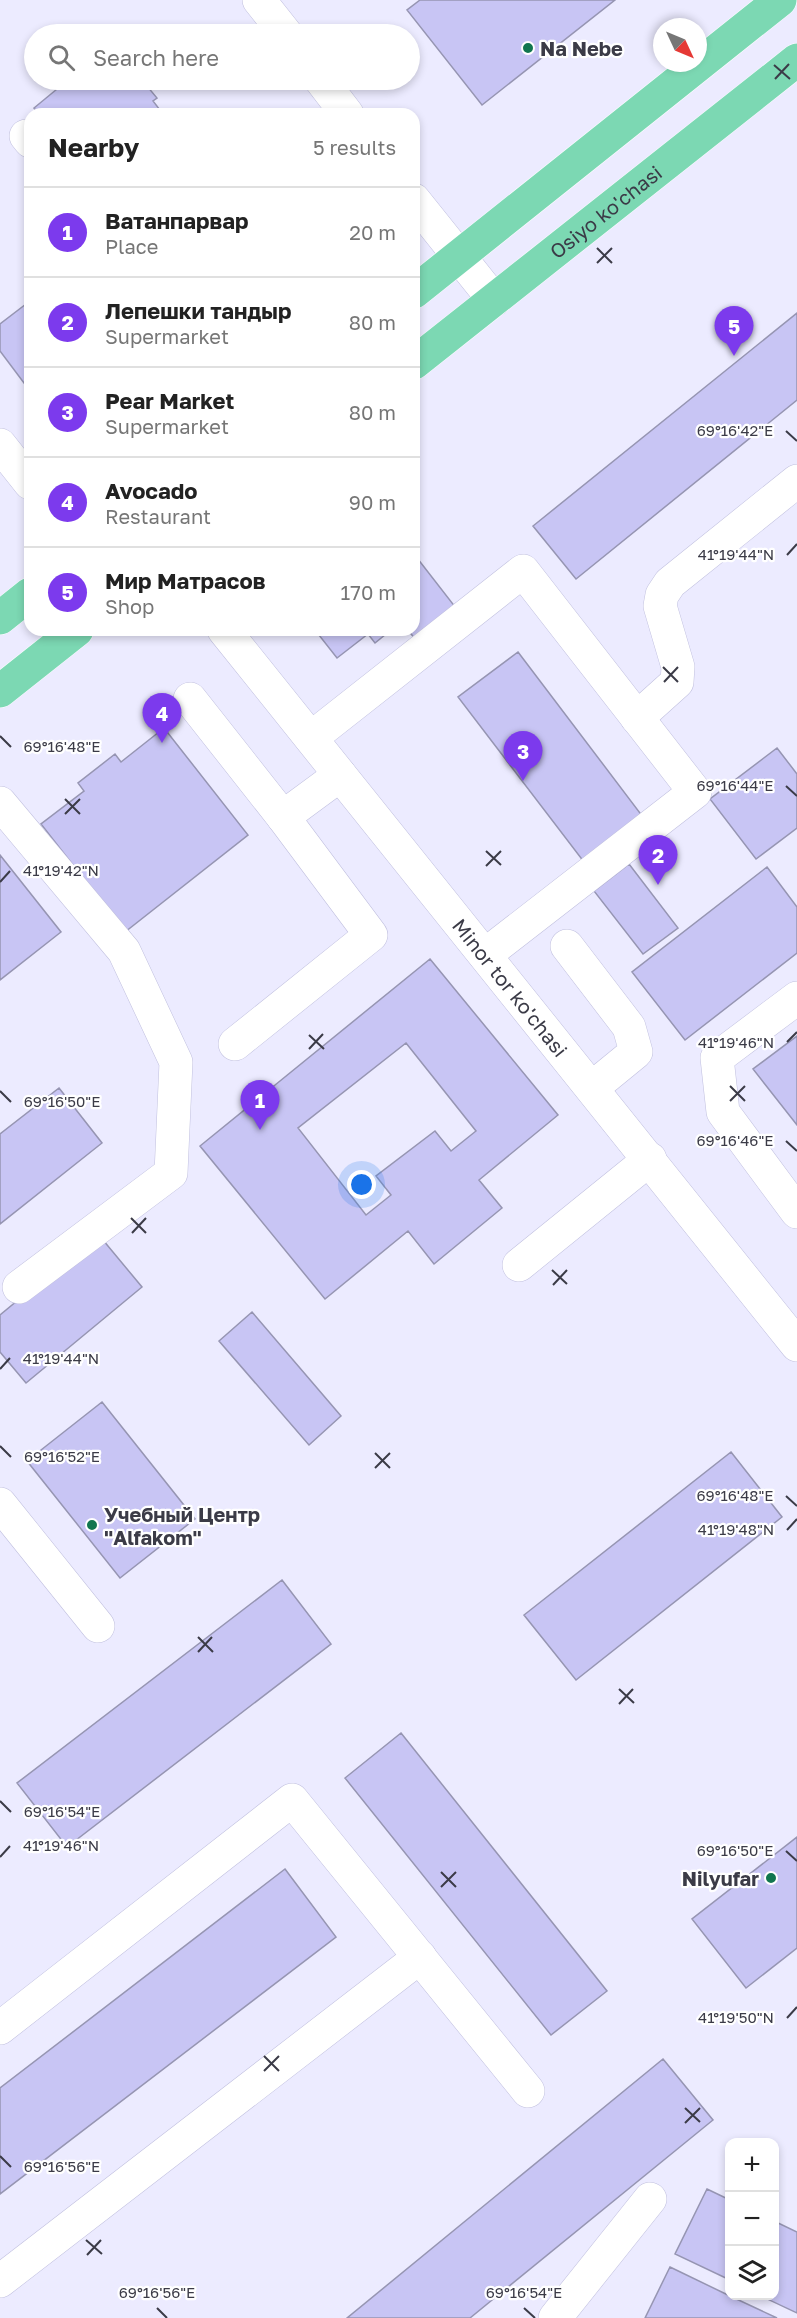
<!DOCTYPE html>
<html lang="en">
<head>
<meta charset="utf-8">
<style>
	body { margin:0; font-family:"Golos Text",sans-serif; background:#f2f2f2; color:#222 }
	.controls { position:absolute; right:18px; bottom:18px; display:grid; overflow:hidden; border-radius:12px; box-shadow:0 3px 9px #0003 }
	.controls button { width:54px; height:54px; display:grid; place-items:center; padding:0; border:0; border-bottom:2px solid #e0e0e0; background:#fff; color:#222; font:30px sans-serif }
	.compass { position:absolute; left:653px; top:18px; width:54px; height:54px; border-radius:50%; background:#fff; box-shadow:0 3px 9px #0003; rotate:134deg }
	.you { position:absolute; left:362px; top:1185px; width:21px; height:21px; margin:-15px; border:4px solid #fff; border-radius:50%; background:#1a73e8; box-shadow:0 0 0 9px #1a73e833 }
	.badge { display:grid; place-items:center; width:39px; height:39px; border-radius:50%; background:#7c3aed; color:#fff; font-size:20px; font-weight:700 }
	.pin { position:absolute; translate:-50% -50px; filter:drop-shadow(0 2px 3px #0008) }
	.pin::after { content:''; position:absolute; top:32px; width:21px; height:18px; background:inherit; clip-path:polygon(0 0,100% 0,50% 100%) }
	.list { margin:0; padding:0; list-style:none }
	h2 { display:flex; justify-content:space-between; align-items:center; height:78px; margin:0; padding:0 24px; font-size:26px }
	h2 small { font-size:20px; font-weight:400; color:#767676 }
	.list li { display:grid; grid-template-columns:39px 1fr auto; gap:18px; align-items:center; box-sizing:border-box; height:90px; padding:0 24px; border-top:2px solid #e0e0e0 }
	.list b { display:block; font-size:22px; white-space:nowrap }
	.list p { margin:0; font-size:20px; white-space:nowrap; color:#767676 }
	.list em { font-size:20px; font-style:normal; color:#767676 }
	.icon { flex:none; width:33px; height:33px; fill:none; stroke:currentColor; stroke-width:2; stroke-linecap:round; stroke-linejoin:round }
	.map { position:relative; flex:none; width:797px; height:2318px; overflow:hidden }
	.search { position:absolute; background:#fff; box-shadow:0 3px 9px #0003; left:24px; top:24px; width:396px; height:66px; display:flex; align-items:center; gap:15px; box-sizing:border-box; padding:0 21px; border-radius:33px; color:#767676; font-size:22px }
	.panel { position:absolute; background:#fff; box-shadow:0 3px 9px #0003; left:24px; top:108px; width:396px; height:528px; border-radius:18px }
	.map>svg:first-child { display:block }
	.building { fill:#c8c5f4; stroke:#9695b2; stroke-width:1.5; fill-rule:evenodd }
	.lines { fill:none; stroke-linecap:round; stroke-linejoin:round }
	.minor-casing { stroke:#c1c0df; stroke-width:34 }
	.major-casing { stroke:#fff; stroke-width:34 }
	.minor { stroke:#fff; stroke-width:33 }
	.major { stroke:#7cd8b3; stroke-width:33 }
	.ticks { fill:none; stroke:#3b3b47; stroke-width:2 }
	.poi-dot { fill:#11764f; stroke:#fff; stroke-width:2 }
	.labels { text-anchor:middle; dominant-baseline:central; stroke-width:4.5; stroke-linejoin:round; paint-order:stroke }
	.poi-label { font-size:20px; font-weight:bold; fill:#3b3b47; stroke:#fff; text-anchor:start }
	.street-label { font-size:20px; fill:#3b3b47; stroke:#fff }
	.ticks-label { font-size:15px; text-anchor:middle; fill:#3b3b47; stroke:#fff; stroke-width:4.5; stroke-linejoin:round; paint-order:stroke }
</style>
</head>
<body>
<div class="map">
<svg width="797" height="2318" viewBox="0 0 797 2318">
	<rect width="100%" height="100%" fill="#ecebff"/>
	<path class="building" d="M420 0H615L482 105 407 10Z
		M68 80H142L157 98 153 101 163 114H39L34 108Z
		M30 301V391L0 351V324Z
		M797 313V400L576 579 533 526Z
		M414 554 456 608 415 639 408 630H414Z
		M315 630H391L375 643 368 634 337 658Z
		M518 652 643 817 584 862 458 697Z
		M164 728 248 835 125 932 41 824 84 791 78 783 115 754 121 762Z
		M777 748 797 774V828L756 859 710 799Z
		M0 855 61 932 0 980Z
		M629 864 678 928 643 954 594 891Z
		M767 867 797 907V953L685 1040 632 972Z
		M430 959 558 1115 479 1180 502 1208 434 1264 408 1231 325 1299 200 1146ZM406 1043 476 1131 451 1151 435 1131 376 1176 391 1195 366 1215 298 1128Z
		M797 1036V1125L753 1069Z
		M59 1088 102 1143 0 1224V1134Z
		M98 1234 142 1287 26 1383 0 1352V1315Z
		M252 1312 341 1416 309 1445 219 1341Z
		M102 1402 195 1519 120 1578 27 1461Z
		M731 1452 782 1517 576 1680 524 1615Z
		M282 1580 331 1644 67 1847 17 1783Z
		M401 1733 607 1991 551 2035 345 1778Z
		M797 1837V1948L746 1988 692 1919Z
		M285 1869 336 1937 0 2194V2088Z
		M663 2059 713 2120 470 2318H347Z
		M707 2189 730 2200V2280L675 2254Z
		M774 2221 797 2232V2313L761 2296H774Z
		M670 2267 730 2296 777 2318H645Z"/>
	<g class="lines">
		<defs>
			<g id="minor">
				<path d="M259 0 286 34"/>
				<path d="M321 80 347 114"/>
				<path d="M26 136 30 141"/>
				<path d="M414 200 494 300"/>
				<path d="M0 445 30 483"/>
				<path id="s1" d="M224 630 797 1345"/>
				<path d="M190 699 283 817"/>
				<path d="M637 718 677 682 678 667 660 606 662 595 670 583 797 481"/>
				<path d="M311 738 523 571 695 792 485 955"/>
				<path d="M0 803 124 951 176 1062 171 1173 19 1287"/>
				<path d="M567 946 629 1027 636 1052 592 1088"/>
				<path d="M797 998 717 1058 723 1112 797 1212"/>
				<path d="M235 1044 371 935 283 817 340 775"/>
				<path d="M519 1265 650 1159"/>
				<path d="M0 1504 98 1626"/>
				<path d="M0 2028 292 1800 528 2091"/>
				<path d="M0 2281 420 1957"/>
				<path d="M555 2318 650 2199"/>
			</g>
			<g id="major">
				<path d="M414 292 780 0"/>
				<path id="s2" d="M414 363 797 60"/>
				<path d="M0 618 30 594"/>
				<path d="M0 691 77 630"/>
			</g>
		</defs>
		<use href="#minor" class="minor-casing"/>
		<use href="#major" class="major-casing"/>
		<use href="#minor" class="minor"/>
		<use href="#major" class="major"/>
	</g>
	<path class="ticks" d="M774 65 790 79M775 79 789 64M597 248 612 263M597 263 612 248M786 431 797 441M787 555 797 544M663 667 678 682M664 682 678 667M0 736 11 747M786 786 797 796M65 799 80 814M65 814 80 799M486 851 501 865M486 866 501 851M0 882 10 871M309 1035 324 1049M787 1042 797 1032M309 1049 323 1034M730 1086 745 1101M0 1091 11 1102M730 1101 745 1086M786 1141 797 1151M131 1218 146 1233M132 1233 146 1218M552 1270 567 1284M553 1285 567 1270M0 1369 10 1358M0 1446 11 1457M375 1453 390 1468M375 1468 390 1453M786 1496 797 1506M787 1530 797 1519M198 1637 213 1652M198 1652 212 1637M619 1689 634 1703M619 1704 633 1689M0 1801 11 1812M786 1851 797 1861M0 1857 10 1846M441 1872 456 1887M441 1887 456 1872M787 2018 797 2007M264 2056 279 2071M264 2071 279 2056M685 2108 700 2122M685 2123 700 2108M0 2156 11 2167M86 2240 102 2254M87 2255 101 2240M157 2308 167 2318M524 2308 535 2318"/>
	<g class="poi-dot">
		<circle cx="528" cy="48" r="6"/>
		<circle cx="92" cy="1525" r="6"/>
		<circle cx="771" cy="1878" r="6"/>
	</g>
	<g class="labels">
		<g class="poi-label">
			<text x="540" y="48">Na Nebe</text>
			<text x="104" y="1514">Учебный Центр<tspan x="104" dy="23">"Alfakom"</tspan></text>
			<text x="759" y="1878" text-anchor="end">Nilyufar</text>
		</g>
		<g class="street-label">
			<text stroke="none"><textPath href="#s2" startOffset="244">Osiyo ko'chasi</textPath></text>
			<text stroke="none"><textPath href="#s1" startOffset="458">Minor tor ko'chasi</textPath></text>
		</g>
	</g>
	<g class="ticks-label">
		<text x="735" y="436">69°16'42"E</text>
		<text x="736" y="560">41°19'44"N</text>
		<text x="62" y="752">69°16'48"E</text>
		<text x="735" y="791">69°16'44"E</text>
		<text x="61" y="876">41°19'42"N</text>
		<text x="736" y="1048">41°19'46"N</text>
		<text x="62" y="1107">69°16'50"E</text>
		<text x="735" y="1146">69°16'46"E</text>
		<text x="61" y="1364">41°19'44"N</text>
		<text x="62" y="1462">69°16'52"E</text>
		<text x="735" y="1501">69°16'48"E</text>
		<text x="736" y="1535">41°19'48"N</text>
		<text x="62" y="1817">69°16'54"E</text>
		<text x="61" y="1851">41°19'46"N</text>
		<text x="735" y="1856">69°16'50"E</text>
		<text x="736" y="2023">41°19'50"N</text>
		<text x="62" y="2172">69°16'56"E</text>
		<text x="157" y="2298">69°16'56"E</text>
		<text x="524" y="2298">69°16'54"E</text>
	</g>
</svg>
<div class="controls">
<button>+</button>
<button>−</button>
<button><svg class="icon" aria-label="layers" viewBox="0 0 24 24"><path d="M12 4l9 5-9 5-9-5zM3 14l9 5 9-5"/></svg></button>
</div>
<svg class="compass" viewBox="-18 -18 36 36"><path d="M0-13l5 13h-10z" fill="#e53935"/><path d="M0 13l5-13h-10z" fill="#767676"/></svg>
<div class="you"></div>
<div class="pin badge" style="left:260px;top:1130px">1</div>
<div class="pin badge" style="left:658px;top:885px">2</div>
<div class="pin badge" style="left:523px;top:781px">3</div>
<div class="pin badge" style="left:162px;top:743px">4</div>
<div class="pin badge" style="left:734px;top:356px">5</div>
<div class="search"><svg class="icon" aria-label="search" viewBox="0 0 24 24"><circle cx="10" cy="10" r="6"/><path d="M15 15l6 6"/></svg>Search here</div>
<section class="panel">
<h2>Nearby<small>5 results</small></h2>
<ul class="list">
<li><span class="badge">1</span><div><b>Ватанпарвар</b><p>Place</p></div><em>20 m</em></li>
<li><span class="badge">2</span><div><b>Лепешки тандыр</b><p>Supermarket</p></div><em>80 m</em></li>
<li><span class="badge">3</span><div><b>Pear Market</b><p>Supermarket</p></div><em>80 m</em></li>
<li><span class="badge">4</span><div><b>Avocado</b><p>Restaurant</p></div><em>90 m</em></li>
<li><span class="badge">5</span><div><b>Мир Матрасов</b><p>Shop</p></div><em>170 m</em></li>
</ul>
</section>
</div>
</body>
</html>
